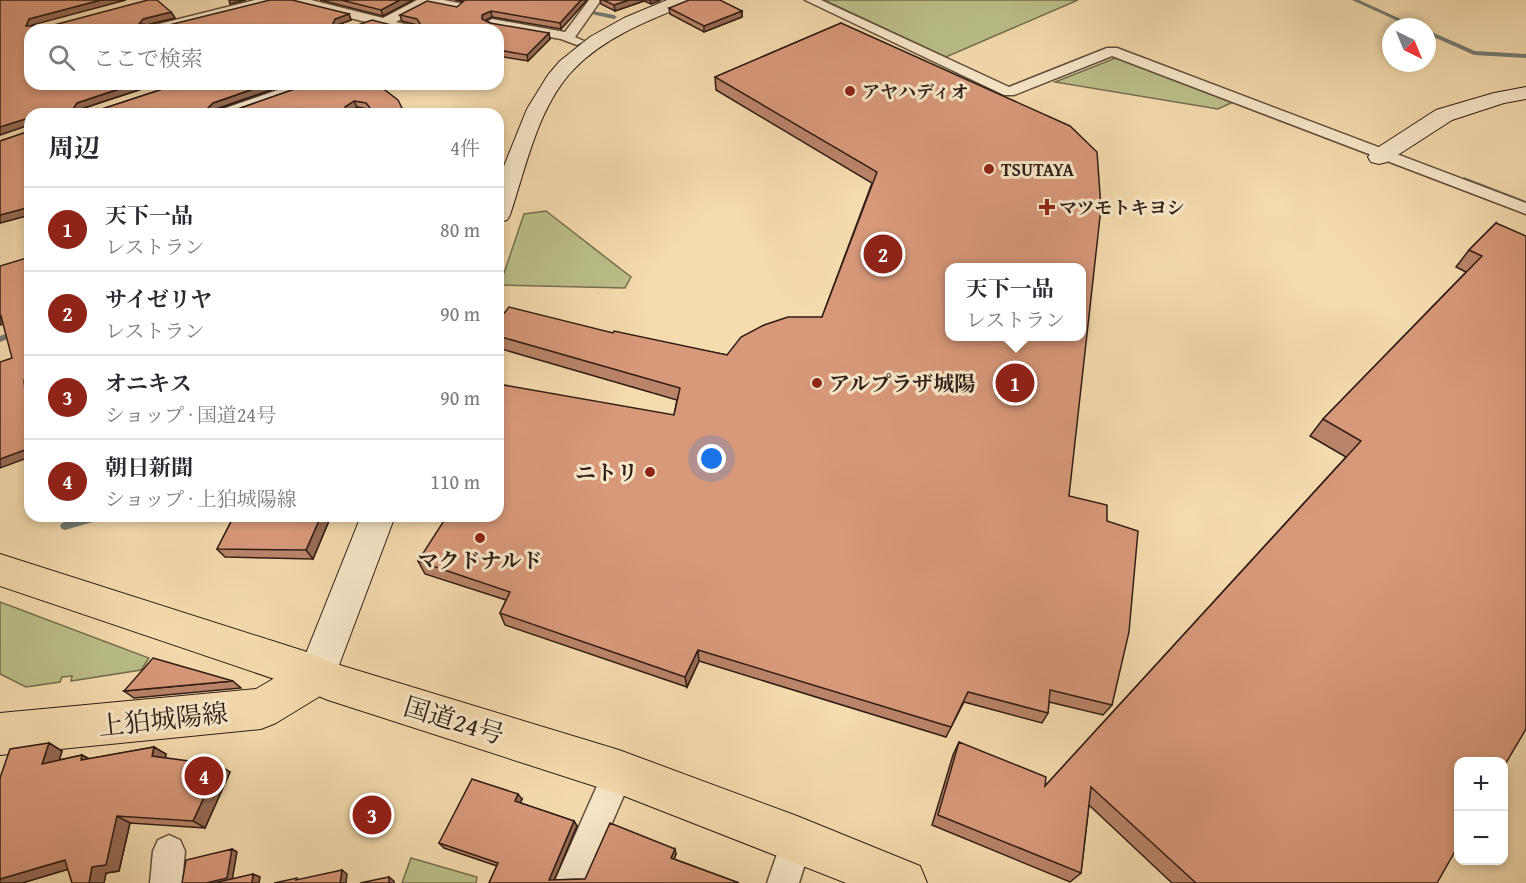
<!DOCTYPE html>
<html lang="ja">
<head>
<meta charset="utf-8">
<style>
	body { margin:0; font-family:"Gentium Book Plus","Noto Serif JP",serif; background:#f7f7f7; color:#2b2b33 }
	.controls { position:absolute; right:18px; bottom:18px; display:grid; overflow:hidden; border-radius:12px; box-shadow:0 3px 9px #0003 }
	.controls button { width:54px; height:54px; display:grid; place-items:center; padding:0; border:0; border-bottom:2px solid #e1e1e2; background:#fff; color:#2b2b33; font:30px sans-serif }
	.compass { position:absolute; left:1382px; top:18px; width:54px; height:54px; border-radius:50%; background:#fff; box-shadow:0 3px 9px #0003; rotate:137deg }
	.you { position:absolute; left:712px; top:459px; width:21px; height:21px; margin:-15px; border:4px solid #fff; border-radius:50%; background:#1a73e8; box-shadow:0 0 0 9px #1a73e833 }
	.badge { display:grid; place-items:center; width:39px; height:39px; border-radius:50%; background:#8f2418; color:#fff; font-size:20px; font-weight:700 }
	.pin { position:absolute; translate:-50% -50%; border:3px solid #fff; box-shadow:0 2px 6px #0006 }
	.popup { position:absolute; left:945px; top:263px; width:141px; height:78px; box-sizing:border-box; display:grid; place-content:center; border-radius:12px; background:#fff; filter:drop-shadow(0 2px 4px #0005); font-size:20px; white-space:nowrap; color:#7c7c81 }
	.popup b { font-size:22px; color:#2b2b33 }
	.popup::after { content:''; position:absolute; left:50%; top:100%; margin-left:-12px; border:12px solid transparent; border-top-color:#fff }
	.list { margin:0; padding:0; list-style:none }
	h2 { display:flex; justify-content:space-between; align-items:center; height:78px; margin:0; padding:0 24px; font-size:26px }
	h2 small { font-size:20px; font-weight:400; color:#7c7c81 }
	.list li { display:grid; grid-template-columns:39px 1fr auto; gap:18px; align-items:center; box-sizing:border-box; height:84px; padding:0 24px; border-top:2px solid #e1e1e2 }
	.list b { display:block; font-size:22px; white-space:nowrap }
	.list p { margin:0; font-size:20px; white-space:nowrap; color:#7c7c81 }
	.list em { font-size:20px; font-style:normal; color:#7c7c81 }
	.icon { flex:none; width:33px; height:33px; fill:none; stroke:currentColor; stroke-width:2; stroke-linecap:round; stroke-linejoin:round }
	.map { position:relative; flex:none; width:1526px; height:883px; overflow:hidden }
	.search { position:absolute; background:#fff; box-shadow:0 3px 9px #0003; left:24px; top:24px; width:480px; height:66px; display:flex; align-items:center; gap:15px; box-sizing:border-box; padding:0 21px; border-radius:18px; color:#7c7c81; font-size:22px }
	.panel { position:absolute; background:#fff; box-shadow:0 3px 9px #0003; left:24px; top:108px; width:480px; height:414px; border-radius:18px }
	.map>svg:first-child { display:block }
	.green { fill:#bbc08b; stroke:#756e51; stroke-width:1.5 }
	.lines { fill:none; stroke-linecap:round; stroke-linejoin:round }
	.stream { fill:#737b76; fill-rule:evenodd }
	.street-casing { stroke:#604d3d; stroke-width:3 }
	.secondary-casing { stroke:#2f1d17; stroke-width:2 }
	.primary-casing { stroke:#2f1d17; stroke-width:2 }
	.highway-casing { stroke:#2f1d17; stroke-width:2 }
	.street { fill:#f8e8cb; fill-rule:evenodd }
	.secondary { fill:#f8e8cb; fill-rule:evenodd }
	.primary { fill:#f5dcaf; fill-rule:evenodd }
	.highway { fill:#f5dcaf; fill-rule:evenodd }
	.wall { fill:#ba846a; stroke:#2f1d17; stroke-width:1.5; fill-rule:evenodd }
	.shaded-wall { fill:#976b56; stroke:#2f1d17; stroke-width:1.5 }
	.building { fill:#d8997b; stroke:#2f1d17; stroke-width:1.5; fill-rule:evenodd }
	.poi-dot { fill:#8f2418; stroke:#f8e8cb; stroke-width:2 }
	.labels { text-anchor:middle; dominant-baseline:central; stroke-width:6; stroke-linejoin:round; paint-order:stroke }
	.far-poi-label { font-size:18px; font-weight:bold; fill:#2f1d17; stroke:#f8e8cb; text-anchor:start }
	.poi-label { font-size:21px; font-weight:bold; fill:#2f1d17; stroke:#f8e8cb; text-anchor:start }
	.near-street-label { font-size:26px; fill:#2f1d17; stroke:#f8e8cb }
</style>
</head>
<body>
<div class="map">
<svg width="1526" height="883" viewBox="0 0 1526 883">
	<rect width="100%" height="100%" fill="#f5dcaf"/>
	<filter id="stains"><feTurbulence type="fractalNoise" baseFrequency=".00333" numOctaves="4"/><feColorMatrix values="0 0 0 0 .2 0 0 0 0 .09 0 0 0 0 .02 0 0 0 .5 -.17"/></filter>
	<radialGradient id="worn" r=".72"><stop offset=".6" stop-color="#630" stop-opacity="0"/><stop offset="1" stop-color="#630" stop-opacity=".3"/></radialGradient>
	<path class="green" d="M824 0H1078L946 57Z
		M1118 57 1233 102 1218 109 1055 82Z
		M546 211 631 277 625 288 500 285 524 214Z
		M0 602 149 658 141 670 71 681 72 676 62 677 60 682 26 687 0 674Z
		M411 858 477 877 476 883H402Z"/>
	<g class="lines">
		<path class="stream" d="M1352 0H1359L1418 27H1411Z
			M593 11 614 15 617 17 614 19 591 14V12Z
			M1427 30 1475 51 1526 54V58L1474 55 1427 34Z
			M1464 177 1526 201V205L1462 180V178Z
			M30 324V330L0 342V336Z
			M86 516H105L103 519 65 530 62 529 60 526 62 523Z"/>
		<defs>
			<path id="street" d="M255 0H276L274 3 168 30H145L147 27Z
				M290 0H311L383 18 417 0H444L464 4 465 7 459 11 428 4 396 22 418 27 420 30H397L292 3Z
				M589 0H601L575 37 584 41 577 45 561 39 492 27 485 23 492 19 565 32Z
				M805 0H821L1009 87 1107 48H1117L1526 203V214L1112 56 1014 95H1004Z
				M295 84H316L314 87 237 114H214L217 111Z
				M619 757 630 761 634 772 586 883H554L608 761Z
				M797 823 808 828 813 839 799 883H767L786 828Z
				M169 835 180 840 185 851 182 883H150L153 851 158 840Z"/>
			<path id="secondary" d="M667 0H692L689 4C649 20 605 37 574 69 538 106 526 167 510 215L507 220 498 222V181L527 109 548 75 560 61 590 37 624 18Z
				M1526 87V99L1504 103 1452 120 1387 162 1379 164 1371 162 1368 157 1371 152 1436 110 1494 93Z
				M361 516H395L330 689 316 694 302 689 297 676Z"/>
			<path id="primary" d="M316 657 330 662 336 676 330 690 276 723 261 729 0 755V713L256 689 302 662Z"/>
			<path id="highway" d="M0 554 304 651 333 663 619 750 797 816 920 866 927 883H846L619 794 328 700 295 686 0 586Z"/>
		</defs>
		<use href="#street" class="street-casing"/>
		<use href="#secondary" class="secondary-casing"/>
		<use href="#primary" class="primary-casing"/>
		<use href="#highway" class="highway-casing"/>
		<use href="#street" class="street"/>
		<use href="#secondary" class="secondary"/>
		<use href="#primary" class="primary"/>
		<use href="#highway" class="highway"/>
	</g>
	<path class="wall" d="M0 0 32 25V26H50L171 12 175 18 146 25 165 26 349 14 351 20 337 25V26H418V25L402 21 400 15 457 7 464 2 455 0H587L561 29 492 17 485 20 490 23 550 39 528 61 498 56V30H30V84H157L81 109 99 110 178 84H288L215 110H235L309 84 405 114H30V215L0 223V141L27 132 28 125 0 135ZM357 107 368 109 353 110Z
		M320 0H413L383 16Z
		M600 0H661L651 4 644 1 615 11 601 4Z
		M669 8 742 11V17L704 32 670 14Z
		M841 23 1069 496 1107 521 1112 705 1103 715 1049 702 1048 713 1042 723 964 702 946 737 699 661 687 687 505 625 500 613 506 600 425 574 418 561 674 415 677 400 498 348V321L613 333 727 355 822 317 872 183 716 90 715 77Z
		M1496 223 1437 883H1172L1089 805 1081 873 1070 882 932 825 953 755 959 742 1045 786 1346 457 1310 436 1323 419 1466 272 1456 267 1469 250Z
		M234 516H331L313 559 225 557 217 549Z
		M233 681 241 688 134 698 124 691Z
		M49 743 62 751 59 760 82 755 89 759 154 747 166 754 165 758 230 772 205 828 130 823 119 871 106 873 104 883H72L68 869 22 883H0Z
		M522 799 520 803 574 821 577 826 554 880 585 879 676 854 674 859 739 883H489L497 866 444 848 439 843Z"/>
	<path class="shaded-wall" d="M101 0H126L32 25 30 32 26 26 29 19Z
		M229 0H246L230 4Z
		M400 0H413L383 16 381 10Z
		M581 0H587L561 29 560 23Z
		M629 0H644V1L615 11 614 5Z
		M650 0H661L651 4Z
		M491 11 492 17 484 21 482 19V15Z
		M742 11V17L704 32V26Z
		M171 12 175 18 146 25 139 24 143 19Z
		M349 14 351 20 337 25 335 30 332 26 335 19Z
		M549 33 550 39 528 61 527 55Z
		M134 84H157L81 109 78 114 73 109 77 103Z
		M268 84H288L216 109 212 114 208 108 213 103Z
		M354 101 357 107 348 114 345 107Z
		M25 119 29 125 0 135V127Z
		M30 207V215L0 223V215Z
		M1 316 7 323 0 325V317Z
		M30 377V446L24 380Z
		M30 448V457L0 468V459Z
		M321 516H331L313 559 306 550Z
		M698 650 699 661 687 687 685 677Z
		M49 743 62 751 56 771 42 764Z
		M154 747 166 754 164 763 152 756Z
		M82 755 95 762 81 760Z
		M219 765 230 772 205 828 193 821Z
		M518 794 522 799 519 806 515 801Z
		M117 816 130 823 119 871 106 873 104 883H89L92 867Z
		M574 821 577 826 553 883 549 880Z
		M232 849 237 852 232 881 222 883H206Z
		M675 849 676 854 673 863 671 858Z
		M65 860 79 866 22 883H0V879Z
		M342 870 347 874 346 883H340Z
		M253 874 260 877 259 883H252Z
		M389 877 394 881V883H389Z"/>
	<path class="building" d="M0 0H101L29 19 26 26H50L148 0H157L171 12 143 19 139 24 165 26 270 0H292L349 14 335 19 332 26H355L372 20 395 26H418L420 24 417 19 400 15 427 1 457 7 465 0H581L560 23 491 11 482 15V19L490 23 549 33 527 55 498 50V30H441L430 28 426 30H30V84H134L77 103 73 109 99 110 178 84H268L213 103 208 108 211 110H235L309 84H377L398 100 405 114H30V207L0 215V141L27 132 28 121 25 119 0 127ZM354 101 366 103 370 108 368 110H347L345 107Z
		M341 0H400L381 10Z
		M603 0H629L614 5Z
		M689 0H720L742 11 704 26 669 8Z
		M841 23 1070 126 1097 152 1101 208 1069 496 1107 505V521L1138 531 1129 632 1112 705 1050 690 1048 713 968 692 951 727 698 650 685 677 500 613 510 592 418 561 447 516H498V384L674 415 680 388 498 336V321L509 307 613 333 614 331 727 355 741 337 764 325 788 317H822L877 172 715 77ZM949 267H1081V336H949Z
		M1496 223 1526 236V729L1503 768V762H1458V846L1437 883H1196L1091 787 1081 873 938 815 959 742 1046 777 1045 786 1361 441 1323 419 1482 256 1469 250Z
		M30 257V377L24 380 30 448 0 459V362L12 358 1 316 0 317V266Z
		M234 516H321L306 550 217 549Z
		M153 658 233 681 124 691Z
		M49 743 42 764 82 755 81 760 154 747 152 756 219 765 193 821 117 816 106 865 92 867 89 883H72L65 860 0 879V778L10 749Z
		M472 779 518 794 515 801 574 821 549 880 585 879 610 823 675 849 671 858 739 883H489L498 863 439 843Z
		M232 849 227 878 206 883H182L186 860Z
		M342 870 340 883H274L297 878 296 880Z
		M253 874 252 883H214Z
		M389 877V883H360Z"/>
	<g class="poi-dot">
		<circle cx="850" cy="91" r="6"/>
		<circle cx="989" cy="169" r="6"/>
		<path d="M1044 198h6v6h6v6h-6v6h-6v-6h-6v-6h6z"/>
		<circle cx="817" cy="383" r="6"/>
		<circle cx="650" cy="472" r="6"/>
		<circle cx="480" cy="538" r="6"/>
	</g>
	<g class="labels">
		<g class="far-poi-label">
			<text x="862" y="91">アヤハディオ</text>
			<text x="1001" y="169">TSUTAYA</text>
			<text x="1059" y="207">マツモトキヨシ</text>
		</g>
		<g class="poi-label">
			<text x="829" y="383">アルプラザ城陽</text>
			<text x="638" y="472" text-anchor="end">ニトリ</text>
			<text x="480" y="560" text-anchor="middle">マクドナルド</text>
		</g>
		<g class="near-street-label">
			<text transform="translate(163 719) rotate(-6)">上狛城陽線</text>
			<text transform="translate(454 720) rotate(17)">国道24号</text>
		</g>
	</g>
	<rect width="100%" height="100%" filter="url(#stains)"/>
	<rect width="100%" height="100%" fill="url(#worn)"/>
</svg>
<div class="controls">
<button>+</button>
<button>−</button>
</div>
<svg class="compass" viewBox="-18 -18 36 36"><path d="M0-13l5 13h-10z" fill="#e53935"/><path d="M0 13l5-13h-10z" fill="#7c7c81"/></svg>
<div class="you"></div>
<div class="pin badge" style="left:1015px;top:383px">1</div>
<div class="popup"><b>天下一品</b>レストラン</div>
<div class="pin badge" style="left:883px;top:254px">2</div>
<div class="pin badge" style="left:372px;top:815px">3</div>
<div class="pin badge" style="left:204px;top:776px">4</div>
<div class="search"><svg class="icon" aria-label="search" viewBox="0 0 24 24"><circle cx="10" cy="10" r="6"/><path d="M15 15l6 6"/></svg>ここで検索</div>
<section class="panel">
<h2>周辺<small>4件</small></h2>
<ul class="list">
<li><span class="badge">1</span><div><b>天下一品</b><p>レストラン</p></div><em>80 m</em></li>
<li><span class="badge">2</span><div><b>サイゼリヤ</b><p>レストラン</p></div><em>90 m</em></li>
<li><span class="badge">3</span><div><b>オニキス</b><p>ショップ · 国道24号</p></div><em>90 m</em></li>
<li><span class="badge">4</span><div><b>朝日新聞</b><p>ショップ · 上狛城陽線</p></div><em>110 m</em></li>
</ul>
</section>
</div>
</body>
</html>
